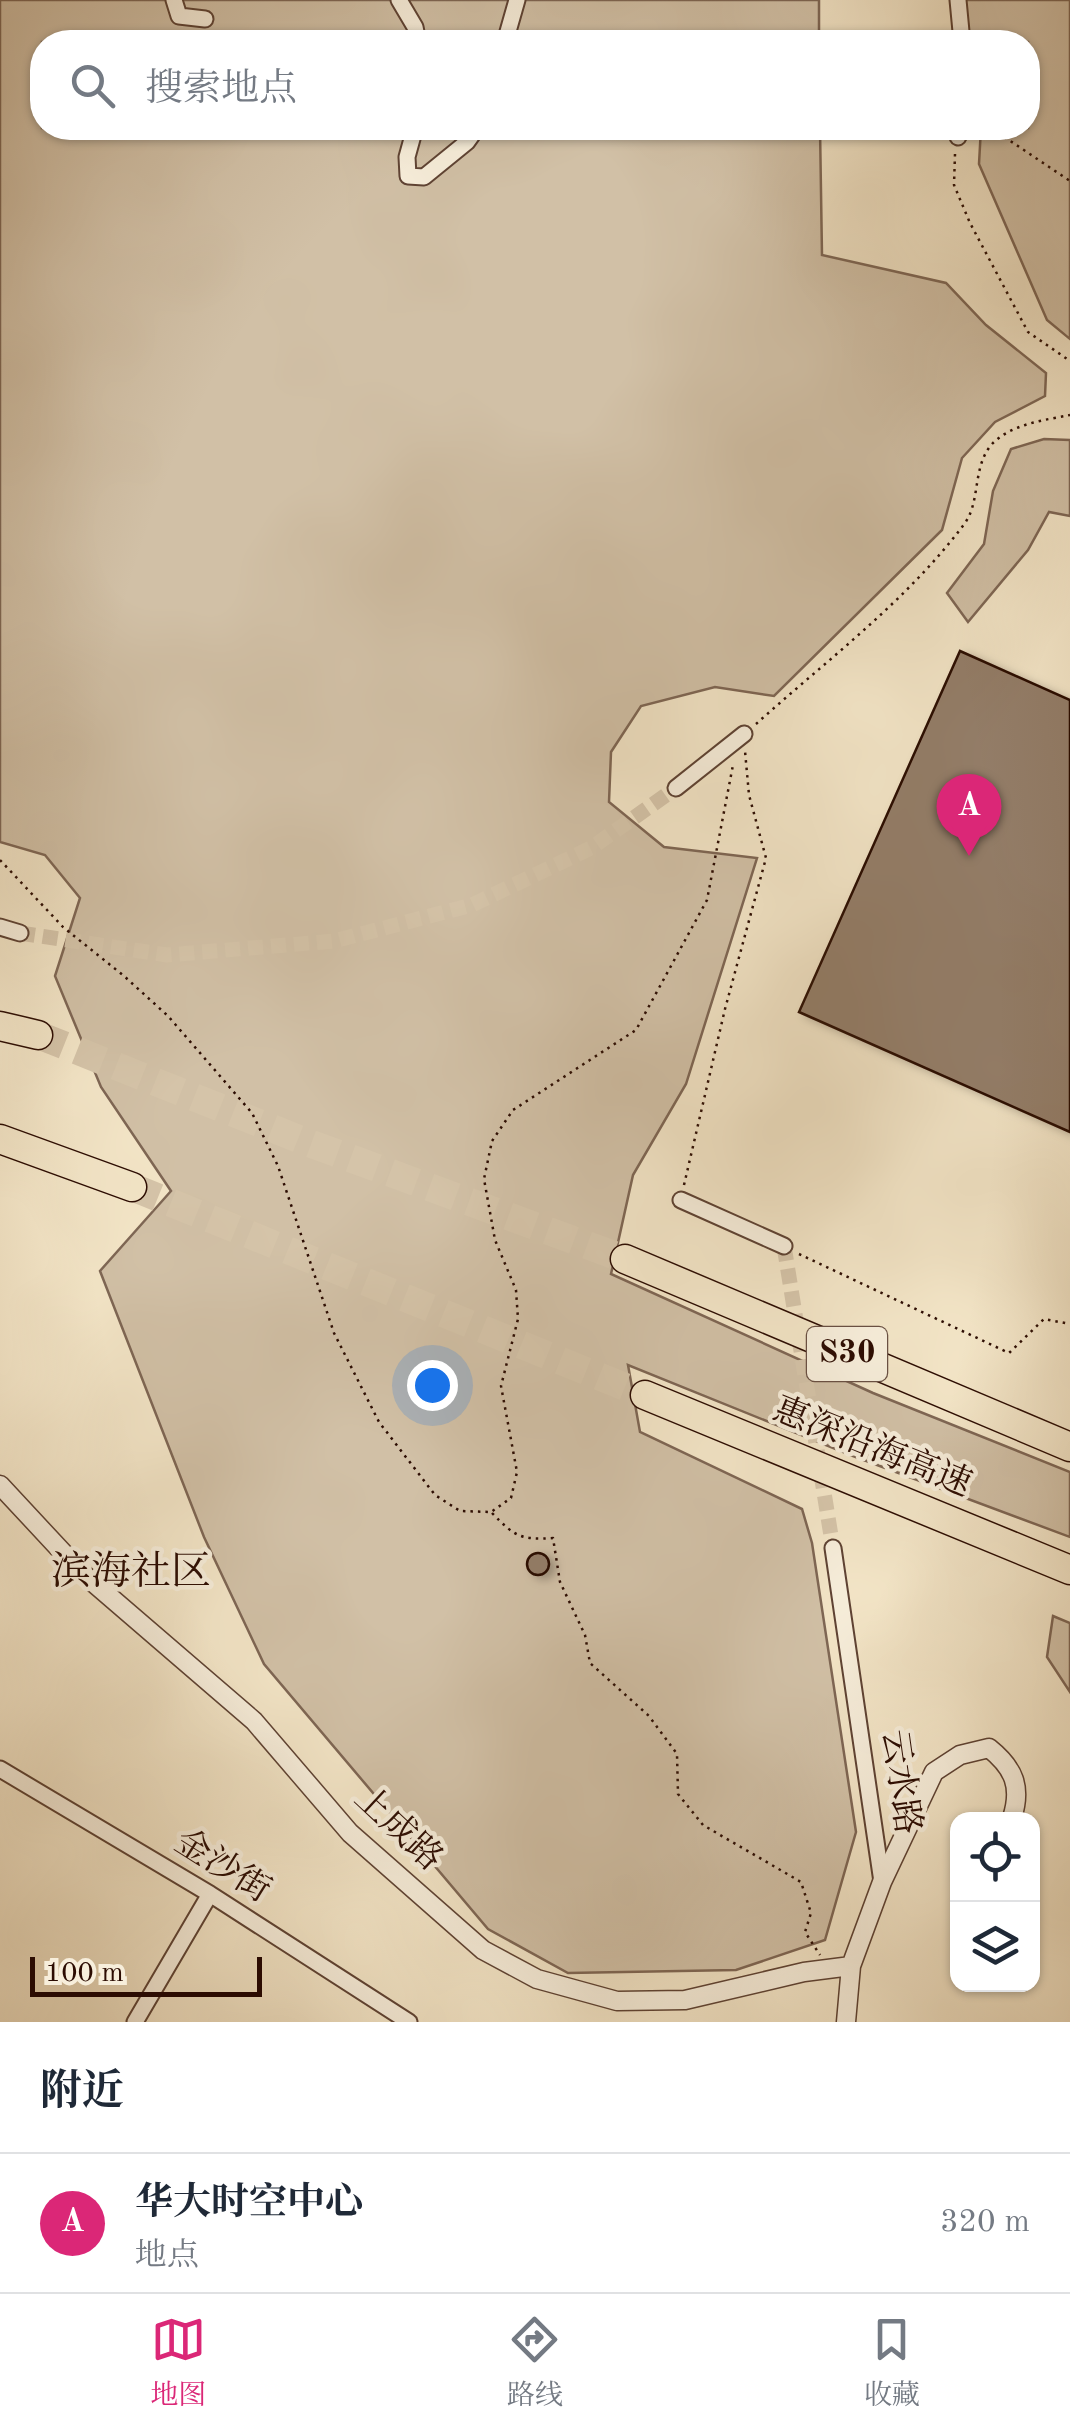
<!DOCTYPE html>
<html lang="zh">
<head>
<meta charset="utf-8">
<style>
	body { margin:0; font-family:"Old Standard TT","Noto Serif SC",serif; background:#f2f2f3; color:#1f2937 }
	.controls { position:absolute; right:30px; bottom:30px; display:grid; overflow:hidden; border-radius:20px; box-shadow:0 2px 8px #0004 }
	.controls button { width:90px; height:90px; display:grid; place-items:center; padding:0; border:0; border-bottom:2px solid #e0e1e3; background:#fff; color:#1f2937; font:50px sans-serif }
	.scale { position:absolute; left:30px; bottom:25px; width:232px; box-sizing:border-box; padding-left:10px; border:5px solid #2c0c02; border-top:0; font-size:28px; line-height:35px; white-space:nowrap; color:#2c0c02; -webkit-text-stroke:8px #f7eedb; paint-order:stroke }
	.you { position:absolute; left:432px; top:1385px; width:35px; height:35px; margin:-25px; border:8px solid #fff; border-radius:50%; background:#1a73e8; box-shadow:0 0 0 15px #1a73e833 }
	.badge { display:grid; place-items:center; width:65px; height:65px; border-radius:50%; background:#db2777; color:#fff; font-size:32px; font-weight:700 }
	.pin { position:absolute; translate:-50% -82px; filter:drop-shadow(0 2px 5px #0008) }
	.pin::after { content:''; position:absolute; top:52px; width:35px; height:30px; background:inherit; clip-path:polygon(0 0,100% 0,50% 100%) }
	.list { margin:0; padding:0; list-style:none }
	h2 { display:flex; justify-content:space-between; align-items:center; height:130px; margin:0; padding:0 40px; font-size:42px }
	h2 small { font-size:32px; font-weight:400; color:#747a83 }
	.list li { display:grid; grid-template-columns:65px 1fr auto; gap:30px; align-items:center; box-sizing:border-box; height:140px; padding:0 40px; border-top:2px solid #e0e1e3 }
	.list b { display:block; font-size:38px; white-space:nowrap }
	.list p { margin:0; font-size:32px; white-space:nowrap; color:#747a83 }
	.list em { font-size:32px; font-style:normal; color:#747a83 }
	.icon { flex:none; width:55px; height:55px; fill:none; stroke:currentColor; stroke-width:2; stroke-linecap:round; stroke-linejoin:round }
	.map { position:relative; flex:none; width:1070px; height:2022px; overflow:hidden }
	.search { position:absolute; background:#fff; box-shadow:0 2px 8px #0004; left:30px; right:30px; top:30px; height:110px; display:flex; align-items:center; gap:25px; box-sizing:border-box; padding:0 35px; border-radius:40px; color:#747a83; font-size:38px }
	.sheet { height:270px; background:#fff }
	nav { display:flex; justify-content:space-around; align-items:center; box-sizing:border-box; height:140px; border-top:2px solid #e0e1e3; background:#fff; font-size:28px; color:#747a83 }
	nav a { display:grid; justify-items:center; gap:5px }
	nav .on { color:#db2777 }
	.map>svg:first-child { display:block }
	.green { fill:#d1c0a6; stroke:#7e6654; stroke-width:2.5 }
	.building { fill:#937d68; stroke:#2c0c02; stroke-width:2.5; filter:url(#shadow) }
	.lines { fill:none; stroke-linecap:round; stroke-linejoin:round }
	.minor-tunnel { stroke:#d5c4a9; stroke-width:15; stroke-dasharray:15 8; stroke-linecap:butt }
	.motorway-tunnel { stroke:#d5c4a9; stroke-width:28; stroke-dasharray:28 14; stroke-linecap:butt }
	.minor-casing { stroke:#5e4233; stroke-width:19 }
	.tertiary-casing { stroke:#5e4233; stroke-width:21 }
	.motorway-casing { stroke:#2c0c02; stroke-width:31 }
	.path { stroke:#2c0c02; stroke-width:2.5; stroke-dasharray:2.5 5; stroke-linecap:butt }
	.minor { stroke:#f7eedb; stroke-width:15 }
	.tertiary { stroke:#f7eedb; stroke-width:18 }
	.motorway { stroke:#f3e5c7; stroke-width:28 }
	.labels { text-anchor:middle; dominant-baseline:central; stroke-width:9; stroke-linejoin:round; paint-order:stroke }
	.shield { fill:#f7eedb; stroke:#695043; stroke-width:2.5 }
	.shield-label { font-size:32px; font-weight:bold; fill:#2c0c02 }
	.street-label { font-size:35px; fill:#2c0c02; stroke:#f7eedb }
	.quarter-label { font-size:40px; fill:#2c0c02; stroke:#f7eedb }
</style>
</head>
<body>
<div class="map">
<svg width="1070" height="2022" viewBox="0 0 1070 2022">
	<defs>
		<filter id="shadow"><feDropShadow dx="6" dy="3.5" stdDeviation="5" flood-color="#0004"/></filter>
	</defs>
	<rect width="100%" height="100%" fill="#f3e5c7"/>
	<filter id="stains"><feTurbulence type="fractalNoise" baseFrequency=".002" numOctaves="4"/><feColorMatrix values="0 0 0 0 .2 0 0 0 0 .09 0 0 0 0 .02 0 0 0 .5 -.17"/></filter>
	<radialGradient id="worn" r=".72"><stop offset=".6" stop-color="#630" stop-opacity="0"/><stop offset="1" stop-color="#630" stop-opacity=".3"/></radialGradient>
	<path class="green" d="M0 0H819V42H42V128H820L822 255 946 283 986 325 1046 373 1045 396 995 422 962 458 942 530 774 696 715 687 641 706 611 752 609 802 664 847 757 858 686 1084 633 1175 611 1274 873 1393 1070 1472V1537L853 1456 628 1365 640 1432 802 1509 812 1543 856 1832 825 1940 736 1970 568 1973 488 1929 264 1664 204 1537 100 1271 171 1191 101 1087 55 976 80 898 45 855 0 842Z
		M965 0H1070V339L1047 320 979 164 981 128H1028V42H970Z
		M1044 439 1070 440V516L1049 512 1028 550 968 622 947 593 984 544 993 491 1011 449Z
		M1053 1616 1070 1623V1692L1047 1657Z"/>
	<path class="building" d="M960 651 1070 700V1132L799 1012Z
		M527 1564a11 11 0 1 1 22 0a11 11 0 1 1-22 0Z"/>
	<g class="lines">
		<path class="minor-tunnel" d="M20 933 167 955 334 941 472 905 591 848 676 788
			M784 1246 833 1548"/>
		<path class="motorway-tunnel" d="M38 1035 309 1143 625 1259
			M132 1187 645 1395"/>
		<defs>
			<path id="minor" d="M174 0 179 16 205 19
				M399 0 415 27 418 42
				M958 0 962 42
				M505 42 517 0
				M415 128 407 157 408 176 424 177 467 142 477 128
				M958 137 961 128
				M676 788 744 734
				M0 927 20 933
				M681 1200 784 1246
				M833 1548 882 1882
				M0 1769 210 1894 409 2022
				M135 2022 210 1894"/>
			<path id="tertiary" d="M0 1485 81 1572 254 1721 350 1833 483 1950 537 1979 617 2001 685 2000 804 1972 851 1966
				M846 2022 851 1966 882 1882 934 1772 960 1755 989 1748C1014 1768 1022 1787 1012 1818"/>
			<path id="motorway" d="M0 1026 38 1035
				M0 1139 132 1187
				M625 1259 1070 1447
				M645 1395 1070 1570"/>
		</defs>
		<use href="#minor" class="minor-casing"/>
		<use href="#tertiary" class="tertiary-casing"/>
		<use href="#motorway" class="motorway-casing"/>
		<path class="path" d="M984 128 1000 134 1070 181
			M955 154 954 185 970 223 1028 332 1070 361
			M756 724C827 660 908 600 965 523 981 500 972 467 992 444 1011 424 1045 420 1070 415
			M0 860 63 927 124 976 168 1016 252 1113 278 1166 334 1333 379 1422 435 1495 460 1511 491 1512 511 1498 517 1472 501 1386 518 1319 516 1290 495 1240 484 1179 492 1141 513 1110 636 1030 707 900 733 765
			M684 1185 725 1009 766 858 749 795 745 751
			M799 1254 1009 1353 1044 1319 1070 1324
			M492 1513C515 1537 521 1540 553 1538L560 1582 585 1635 590 1663 649 1716 677 1754 678 1794 703 1825 801 1882 811 1913 805 1932 820 1955"/>
		<use href="#minor" class="minor"/>
		<use href="#tertiary" class="tertiary"/>
		<use href="#motorway" class="motorway"/>
	</g>
	<g class="labels">
		<rect class="shield" x="807" y="1327" width="80" height="54" rx="8"/>
		<g class="shield-label">
			<text x="847" y="1354">S30</text>
		</g>
		<g class="street-label">
			<text transform="translate(872 1448) rotate(22)">惠深沿海高速</text>
			<text transform="translate(900 1782) rotate(82)">云水路</text>
			<text transform="translate(398 1829) rotate(43)">上成路</text>
			<text transform="translate(222 1867) rotate(32)">金沙街</text>
		</g>
		<g class="quarter-label">
			<text x="131" y="1574">滨海社区</text>
		</g>
	</g>
	<rect width="100%" height="100%" filter="url(#stains)"/>
	<rect width="100%" height="100%" fill="url(#worn)"/>
</svg>
<div class="controls">
<button><svg class="icon" aria-label="locate" viewBox="0 0 24 24"><circle cx="12" cy="12" r="6"/><path d="M12 2v4M12 18v4M2 12h4M18 12h4"/></svg></button>
<button><svg class="icon" aria-label="layers" viewBox="0 0 24 24"><path d="M12 4l9 5-9 5-9-5zM3 14l9 5 9-5"/></svg></button>
</div>
<div class="scale">100 m</div>
<div class="you"></div>
<div class="pin badge" style="left:969px;top:856px">A</div>
<div class="search"><svg class="icon" aria-label="search" viewBox="0 0 24 24"><circle cx="10" cy="10" r="6"/><path d="M15 15l6 6"/></svg>搜索地点</div>
</div>
<section class="sheet">
<h2>附近<small></small></h2>
<ul class="list">
<li><span class="badge">A</span><div><b>华大时空中心</b><p>地点</p></div><em>320 m</em></li>
</ul>
</section>
<nav>
<a class="on"><svg class="icon" aria-label="map" viewBox="0 0 24 24"><path d="M3 6l6-2 6 2 6-2v14l-6 2-6-2-6 2zM9 4v14M15 6v14"/></svg>地图</a>
<a><svg class="icon" aria-label="directions" viewBox="0 0 24 24"><path d="M12 3l9 9-9 9-9-9zM9 14v-3h6M13 9l2 2-2 2"/></svg>路线</a>
<a><svg class="icon" aria-label="saved" viewBox="0 0 24 24"><path d="M7 4h10v16l-5-4-5 4z"/></svg>收藏</a>
</nav>
</body>
</html>
